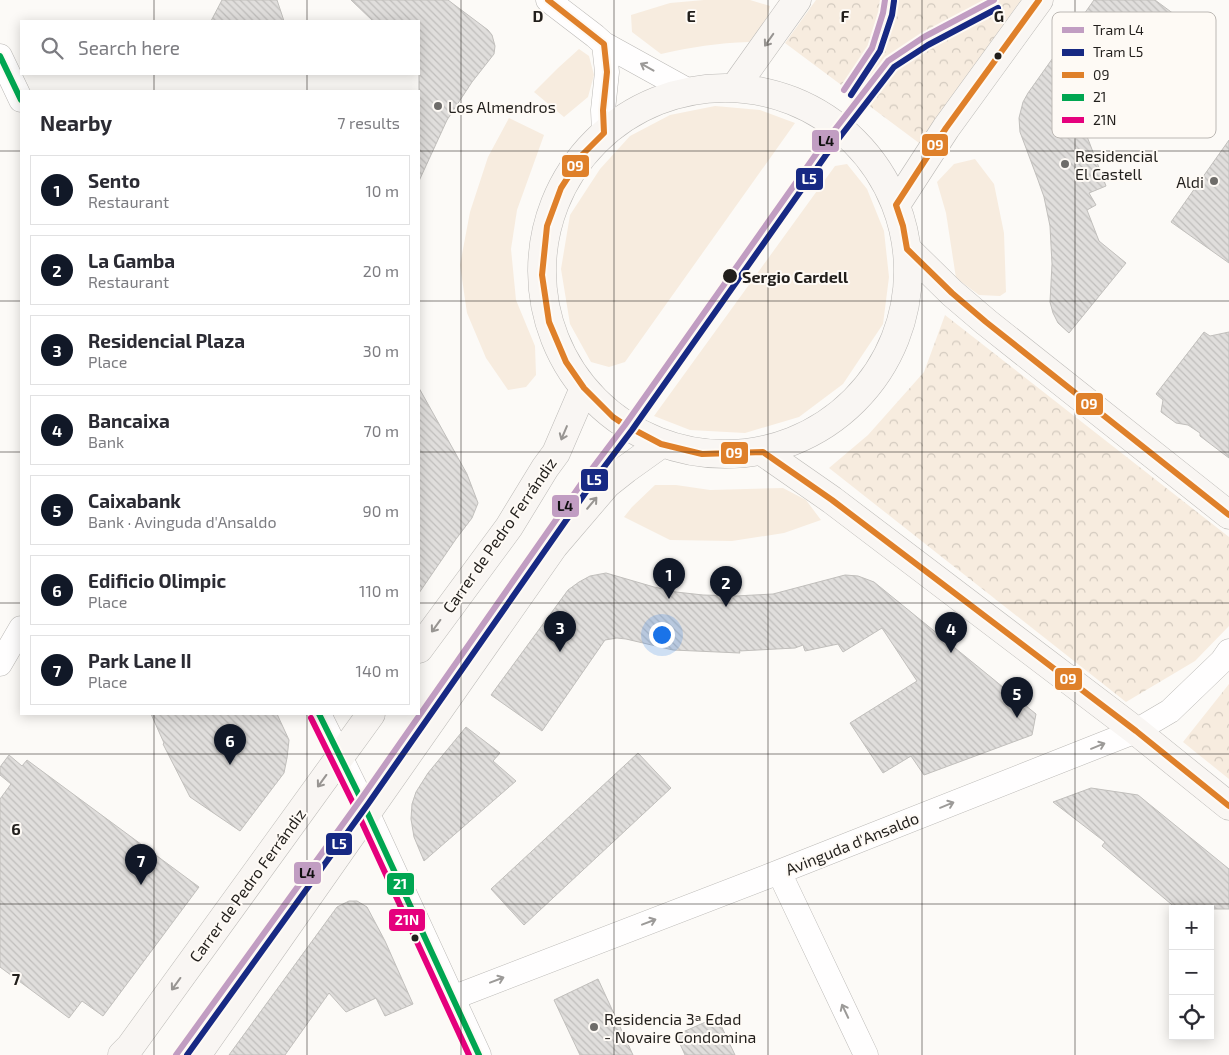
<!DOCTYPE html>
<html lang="en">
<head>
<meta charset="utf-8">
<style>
	body { margin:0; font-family:"Exo 2",sans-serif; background:#f2f2f3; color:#2b2b33 }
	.controls { position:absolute; right:15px; bottom:15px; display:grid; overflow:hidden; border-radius:0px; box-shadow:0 2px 12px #0003 }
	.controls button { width:45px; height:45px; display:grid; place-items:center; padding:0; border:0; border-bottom:1px solid #e1e1e2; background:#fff; color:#2b2b33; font:25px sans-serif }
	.you { position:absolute; left:661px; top:634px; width:18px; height:18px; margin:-12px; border:4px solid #fff; border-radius:50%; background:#1a73e8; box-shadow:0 0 0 8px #1a73e833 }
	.badge { display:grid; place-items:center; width:32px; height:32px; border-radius:50%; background:#111827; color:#fff; font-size:16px; font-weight:700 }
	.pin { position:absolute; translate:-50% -41px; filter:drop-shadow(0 1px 2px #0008) }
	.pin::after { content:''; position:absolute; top:26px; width:18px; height:15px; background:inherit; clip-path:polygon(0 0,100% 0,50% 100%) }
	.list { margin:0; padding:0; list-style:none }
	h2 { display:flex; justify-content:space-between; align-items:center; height:65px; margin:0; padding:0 20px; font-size:21px }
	h2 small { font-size:16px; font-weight:400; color:#7c7c81 }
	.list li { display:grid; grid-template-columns:32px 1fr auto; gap:15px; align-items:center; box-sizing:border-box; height:70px; margin:0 10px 10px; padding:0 10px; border:1px solid #e1e1e2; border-radius:0px }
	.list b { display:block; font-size:19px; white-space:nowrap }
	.list p { margin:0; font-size:16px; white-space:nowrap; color:#7c7c81 }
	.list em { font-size:16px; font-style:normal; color:#7c7c81 }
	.icon { flex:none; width:28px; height:28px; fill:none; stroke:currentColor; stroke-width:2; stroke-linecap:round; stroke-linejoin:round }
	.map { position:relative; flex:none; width:1229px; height:1055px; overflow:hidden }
	.search { position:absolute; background:#fff; box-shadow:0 2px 12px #0003; left:20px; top:20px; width:400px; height:55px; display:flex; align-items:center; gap:12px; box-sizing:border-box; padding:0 18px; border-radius:0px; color:#7c7c81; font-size:19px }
	.panel { position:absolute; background:#fff; box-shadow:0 2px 12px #0003; left:20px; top:90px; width:400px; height:625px; border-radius:0px }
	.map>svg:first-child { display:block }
	.forest { fill:url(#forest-crowns) }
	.garden { fill:#f7ecdf }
	.building { fill:url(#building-back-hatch); stroke:#c1bfbc }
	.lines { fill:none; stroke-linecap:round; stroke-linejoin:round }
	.street-casing { stroke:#bbb9b6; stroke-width:25 }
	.secondary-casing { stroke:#bbb9b6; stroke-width:29 }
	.street { stroke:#fffefe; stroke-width:24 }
	.secondary { stroke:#f9f6f3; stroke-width:28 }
	.bus-1-casing { stroke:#fefaf5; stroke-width:10 }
	.bus-2-casing { stroke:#fefaf5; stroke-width:10 }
	.bus-3-casing { stroke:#fefaf5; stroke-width:10 }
	.bus-1 { stroke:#df802a; stroke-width:6 }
	.bus-2 { stroke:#00a651; stroke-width:6 }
	.bus-3 { stroke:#e5007d; stroke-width:6 }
	.tram-1-casing { stroke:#fefaf5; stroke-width:10 }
	.tram-2-casing { stroke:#fefaf5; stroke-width:10 }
	.tram-1 { stroke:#c19dc2; stroke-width:6 }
	.tram-2 { stroke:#172983; stroke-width:6 }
	.oneway { stroke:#989592 }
	.oneway2 { stroke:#9c9a98 }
	.grid { fill:none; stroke:#221f1c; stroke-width:1; stroke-opacity:0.55 }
	.bus-dot { fill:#221f1c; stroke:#fefaf5; stroke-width:2 }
	.poi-dot { fill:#6e6c69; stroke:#fefaf5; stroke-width:2 }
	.labels { text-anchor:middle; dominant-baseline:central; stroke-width:4; stroke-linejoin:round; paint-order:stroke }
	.poi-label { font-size:16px; fill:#221f1c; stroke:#fefaf5; text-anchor:start }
	.stop-label { font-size:16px; font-weight:bold; fill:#221f1c; stroke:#fefaf5; text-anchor:start }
	.street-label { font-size:16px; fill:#221f1c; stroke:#fefaf5 }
	.key { fill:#fefaf5; stroke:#bcb8b4; stroke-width:1 }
	.key-label { font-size:14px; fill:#221f1c }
	.grid-label { font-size:16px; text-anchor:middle; font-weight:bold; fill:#221f1c; stroke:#fefaf5; stroke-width:4; stroke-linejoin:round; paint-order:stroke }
	.line-badge { stroke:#fefaf5; stroke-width:2 }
	.badge-label { font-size:14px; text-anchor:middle; font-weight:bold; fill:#fff }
	.pale-badge-label { font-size:14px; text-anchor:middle; font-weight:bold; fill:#111 }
</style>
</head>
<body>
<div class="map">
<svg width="1229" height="1055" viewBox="0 0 1229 1055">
	<defs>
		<pattern id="forest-crowns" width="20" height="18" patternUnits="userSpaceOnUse" patternTransform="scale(1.25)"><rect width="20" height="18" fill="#f7ecdf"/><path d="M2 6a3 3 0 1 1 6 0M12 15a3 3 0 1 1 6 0" fill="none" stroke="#d3cabf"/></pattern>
		<pattern id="building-back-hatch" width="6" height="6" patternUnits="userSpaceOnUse" patternTransform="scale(1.25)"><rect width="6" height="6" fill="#e0dedc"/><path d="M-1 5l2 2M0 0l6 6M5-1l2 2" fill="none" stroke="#c0bebc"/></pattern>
	</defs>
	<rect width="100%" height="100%" fill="#fcfaf7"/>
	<path class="forest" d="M816 0H1021L919 143 785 43Z
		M945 315 1229 537V626L1195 661 1126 702 829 468 868 435 924 372Z
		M1229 684V779L1183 742Z"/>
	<path class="garden" d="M704 0H750L770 6 767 19 749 42C717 43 692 47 661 54L632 32 631 15 670 3Z
		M579 49 589 56 594 75 588 97 564 117 534 92 558 68Z
		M715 106 760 110 795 123 625 362 609 367 591 362 570 324 561 269 570 215 600 169 630 136 670 115Z
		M509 118 544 135 517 210 511 249 516 300 535 346 536 375 526 387 508 390 486 358 467 313 460 265 470 212 488 157Z
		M975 159 994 184 1004 233 1006 292 1000 296 979 295 956 278 946 213 937 182 954 164Z
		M847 164 867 189 884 231 889 277 883 324 843 384 799 417 745 433 690 430 654 416 835 166Z
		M655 485H676L710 490 783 488 806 500 821 520 784 533 732 541 670 540 624 517 632 507Z"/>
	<path class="building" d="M222 0H277L284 21H211Z
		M351 0H448L488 30 492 35 495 46 494 54 472 82 447 120 419 181V21H373Z
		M1094 0H1155L1182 20 1163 47 1161 45 1149 63 1135 52 1083 126 1106 186 1089 193 1096 205 1087 210 1099 241 1126 263 1069 333 1058 323 1053 313 1050 302 1052 264 1050 226 1044 197 1038 180 1020 132 1019 118 1023 102 1028 93Z
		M1229 140V263L1171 222Z
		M1204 332 1210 336 1229 332V458L1200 436V433L1188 425 1176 423 1161 412 1163 400 1156 394Z
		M419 388 467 474 478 503 472 518 456 539 419 593Z
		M606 573 654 587 676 592 703 595 736 596 773 594 845 575 858 576 874 582 1036 714 1032 735 924 775 911 756 883 773 850 723 917 681 882 628 843 652 838 644 805 651 803 645 795 648 739 651 740 653 673 650 626 639 617 638 605 640 542 731 491 695 568 590 579 582 590 576Z
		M151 714H277L289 740 287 758 284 773 240 831 190 797 163 744 164 743Z
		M466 727 500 753 493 761 516 781 424 861 414 837 411 819 412 804 416 792 428 773Z
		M638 753 671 788 524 925 491 889Z
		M9 755 22 766 27 760 199 887 103 1016 82 1001 69 1018 0 967V799L11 784 0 775V767Z
		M1091 788 1138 795 1229 869V909H1177L1102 846 1105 842 1053 802Z
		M349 901H357L367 907 385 941 413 1004 385 1016 376 998 346 1012 329 993 285 1055H229L337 907Z
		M598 979 633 1055H580L554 1000Z
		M717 1017 735 1055H685L676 1035Z"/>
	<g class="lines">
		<defs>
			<path id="street" d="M548 0 595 36 604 44 689 91
				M604 44 607 72 603 110 604 133
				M0 56 21 100
				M0 664 21 628
				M319 714 361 799 479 1055
				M779 872 866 1055
				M452 998 779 872 1136 731 1170 711 1222 661 1229 651"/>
			<path id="secondary" d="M735 87 797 0
				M542 271a183 183 0 1 1 366 0a183 183 0 1 1-366 0Z
				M896 205 946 128 1039 0
				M907 249 952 293 986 322 1229 515
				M763 452 832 500 1136 731 1229 806
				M419 649 509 527 545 468 556 453 584 388
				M122 1055 130 1047 371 714
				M197 1055 554 546 607 484 626 469 661 444"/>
		</defs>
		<use href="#street" class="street-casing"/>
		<use href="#secondary" class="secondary-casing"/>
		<use href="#street" class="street"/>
		<use href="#secondary" class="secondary"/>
		<defs>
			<path id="bus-1" d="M548 0 604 44 607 72 603 110 604 133 583 154 561 188 547 226 542 275 549 322 566 362 584 388 613 417 625 425 661 444 702 454 763 452 832 500 1136 731 1229 806
				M1039 0 946 128 896 205 903 226 907 249 952 293 986 322 1229 515"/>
			<path id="bus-2" d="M0 56 21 100
				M319 714 361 799 479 1055"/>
			<path id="bus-3" d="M311 718 353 803 469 1055"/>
		</defs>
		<use href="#bus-1" class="bus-1-casing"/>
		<use href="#bus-2" class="bus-2-casing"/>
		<use href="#bus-3" class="bus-3-casing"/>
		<use href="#bus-1" class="bus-1"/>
		<use href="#bus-2" class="bus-2"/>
		<use href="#bus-3" class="bus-3"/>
		<defs>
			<path id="tram-1" d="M844 90 872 48 883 13 885 0
				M176 1055 361 799 588 474 625 425 819 150 888 61 924 37 994 0"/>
			<path id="tram-2" d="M851 95 880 51 892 15 894 1
				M187 1055 368 804 595 479 632 430 826 155 894 67 928 45 998 8"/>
		</defs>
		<use href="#tram-1" class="tram-1-casing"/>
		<use href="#tram-2" class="tram-2-casing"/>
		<use href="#tram-1" class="tram-1"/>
		<use href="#tram-2" class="tram-2"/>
	</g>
	<defs><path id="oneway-shaft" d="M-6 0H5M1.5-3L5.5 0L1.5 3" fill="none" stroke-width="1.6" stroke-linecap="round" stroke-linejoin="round" transform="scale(1.25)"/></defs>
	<g class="oneway">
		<use href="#oneway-shaft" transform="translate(769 40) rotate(125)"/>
		<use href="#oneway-shaft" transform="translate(564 433) rotate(113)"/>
		<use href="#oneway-shaft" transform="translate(592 503) rotate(-50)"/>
		<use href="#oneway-shaft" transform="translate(436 626) rotate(126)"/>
		<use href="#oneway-shaft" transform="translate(322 781) rotate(126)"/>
		<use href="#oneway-shaft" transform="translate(176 984) rotate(126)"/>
	</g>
	<g class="oneway2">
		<use href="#oneway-shaft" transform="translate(647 67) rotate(-151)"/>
		<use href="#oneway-shaft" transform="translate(1098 746) rotate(-22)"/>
		<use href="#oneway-shaft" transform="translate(947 805) rotate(-22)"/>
		<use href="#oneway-shaft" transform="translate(649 922) rotate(-21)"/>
		<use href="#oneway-shaft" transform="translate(497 980) rotate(-21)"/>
		<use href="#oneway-shaft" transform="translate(845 1011) rotate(-115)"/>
	</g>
	<path class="grid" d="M154 0V21M307 0V21M461 0V1055M614 0V1055M768 0V1055M922 0V1055M1075 0V1055M154 74V91M307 74V91M0 151H21M419 151H1229M0 301H21M419 301H1229M0 452H21M419 452H1229M0 603H21M419 603H1229M154 714V1055M307 714V1055M0 754H1229M0 904H1229"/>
	<g class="bus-dot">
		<circle cx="998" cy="56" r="4.5"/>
		<circle cx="730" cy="276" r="8"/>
		<circle cx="415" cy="938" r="4.5"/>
	</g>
	<g class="poi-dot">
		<circle cx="438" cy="106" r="5"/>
		<circle cx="1065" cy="164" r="5"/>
		<circle cx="1214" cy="181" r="5"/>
		<circle cx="594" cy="1027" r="5"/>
	</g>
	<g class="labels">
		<g class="poi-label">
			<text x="448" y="106">Los Almendros</text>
			<text x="1075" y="155">Residencial<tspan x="1075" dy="18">El Castell</tspan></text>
			<text x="1204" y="181" text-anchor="end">Aldi</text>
			<text x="604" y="1018">Residencia 3ª Edad<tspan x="604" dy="18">- Novaire Condomina</tspan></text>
		</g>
		<g class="stop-label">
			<text x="742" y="276">Sergio Cardell</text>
		</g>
		<g class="street-label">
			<text transform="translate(499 535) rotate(-55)">Carrer de Pedro Ferrándiz</text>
			<text transform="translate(852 843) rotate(-22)">Avinguda d'Ansaldo</text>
			<text transform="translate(247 885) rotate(-54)">Carrer de Pedro Ferrándiz</text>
		</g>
	</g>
	<rect x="1052" y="12" width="164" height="126" rx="8" class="key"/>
	<rect x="1062" y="27" width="22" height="6" fill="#c19dc2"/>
	<rect x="1062" y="49" width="22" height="7" fill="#172983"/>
	<rect x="1062" y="72" width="22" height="6" fill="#df802a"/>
	<rect x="1062" y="94" width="22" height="7" fill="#00a651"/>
	<rect x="1062" y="117" width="22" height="6" fill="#e5007d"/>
	<g class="key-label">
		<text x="1093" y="35">Tram L4</text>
		<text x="1093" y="57">Tram L5</text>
		<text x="1093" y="80">09</text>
		<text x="1093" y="102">21</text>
		<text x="1093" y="125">21N</text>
	</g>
	<g class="grid-label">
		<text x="538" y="22">D</text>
		<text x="691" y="22">E</text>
		<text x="845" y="22">F</text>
		<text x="999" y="22">G</text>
		<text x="16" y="835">6</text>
		<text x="16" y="985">7</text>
	</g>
	<g class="line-badge">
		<rect x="811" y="129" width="29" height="24" rx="5" fill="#c19dc2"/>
		<rect x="921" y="133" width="28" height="24" rx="5" fill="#df802a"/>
		<rect x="561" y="154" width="29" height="24" rx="5" fill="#df802a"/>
		<rect x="795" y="167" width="29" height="24" rx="5" fill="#172983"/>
		<rect x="1075" y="392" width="29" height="24" rx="5" fill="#df802a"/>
		<rect x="720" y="441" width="29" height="24" rx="5" fill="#df802a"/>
		<rect x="580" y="468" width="29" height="24" rx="5" fill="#172983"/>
		<rect x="551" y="494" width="29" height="24" rx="5" fill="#c19dc2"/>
		<rect x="1054" y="667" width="29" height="24" rx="5" fill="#df802a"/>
		<rect x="325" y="832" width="28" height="24" rx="5" fill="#172983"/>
		<rect x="293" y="861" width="29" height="24" rx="5" fill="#c19dc2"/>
		<rect x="386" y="872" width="29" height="24" rx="5" fill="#00a651"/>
		<rect x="388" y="908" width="38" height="24" rx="5" fill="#e5007d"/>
	</g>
	<g class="badge-label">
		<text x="935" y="150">09</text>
		<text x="575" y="171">09</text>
		<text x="809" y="184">L5</text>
		<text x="1089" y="409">09</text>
		<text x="734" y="458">09</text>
		<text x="594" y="485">L5</text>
		<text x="1068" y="684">09</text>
		<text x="339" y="849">L5</text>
		<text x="400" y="889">21</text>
		<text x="407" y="925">21N</text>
	</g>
	<g class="pale-badge-label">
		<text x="826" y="146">L4</text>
		<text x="565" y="511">L4</text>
		<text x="307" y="878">L4</text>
	</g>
</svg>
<div class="controls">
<button>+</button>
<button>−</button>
<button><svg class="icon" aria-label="locate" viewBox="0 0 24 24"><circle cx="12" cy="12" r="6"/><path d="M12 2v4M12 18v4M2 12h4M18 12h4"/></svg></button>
</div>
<div class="you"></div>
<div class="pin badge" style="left:669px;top:599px">1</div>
<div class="pin badge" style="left:726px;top:607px">2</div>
<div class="pin badge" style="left:560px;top:652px">3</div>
<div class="pin badge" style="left:951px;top:653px">4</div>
<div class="pin badge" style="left:1017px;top:718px">5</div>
<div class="pin badge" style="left:230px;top:765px">6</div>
<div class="pin badge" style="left:141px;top:885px">7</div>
<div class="search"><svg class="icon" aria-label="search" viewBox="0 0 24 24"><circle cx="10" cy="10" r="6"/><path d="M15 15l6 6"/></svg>Search here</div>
<section class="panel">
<h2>Nearby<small>7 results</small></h2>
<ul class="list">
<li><span class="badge">1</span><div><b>Sento</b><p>Restaurant</p></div><em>10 m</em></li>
<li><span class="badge">2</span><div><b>La Gamba</b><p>Restaurant</p></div><em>20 m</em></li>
<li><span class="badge">3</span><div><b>Residencial Plaza</b><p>Place</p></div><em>30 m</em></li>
<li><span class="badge">4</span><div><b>Bancaixa</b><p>Bank</p></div><em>70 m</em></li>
<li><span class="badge">5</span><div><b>Caixabank</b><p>Bank · Avinguda d'Ansaldo</p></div><em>90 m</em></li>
<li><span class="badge">6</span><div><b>Edificio Olimpic</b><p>Place</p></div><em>110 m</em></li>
<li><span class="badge">7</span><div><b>Park Lane II</b><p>Place</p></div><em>140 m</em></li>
</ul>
</section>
</div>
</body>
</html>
